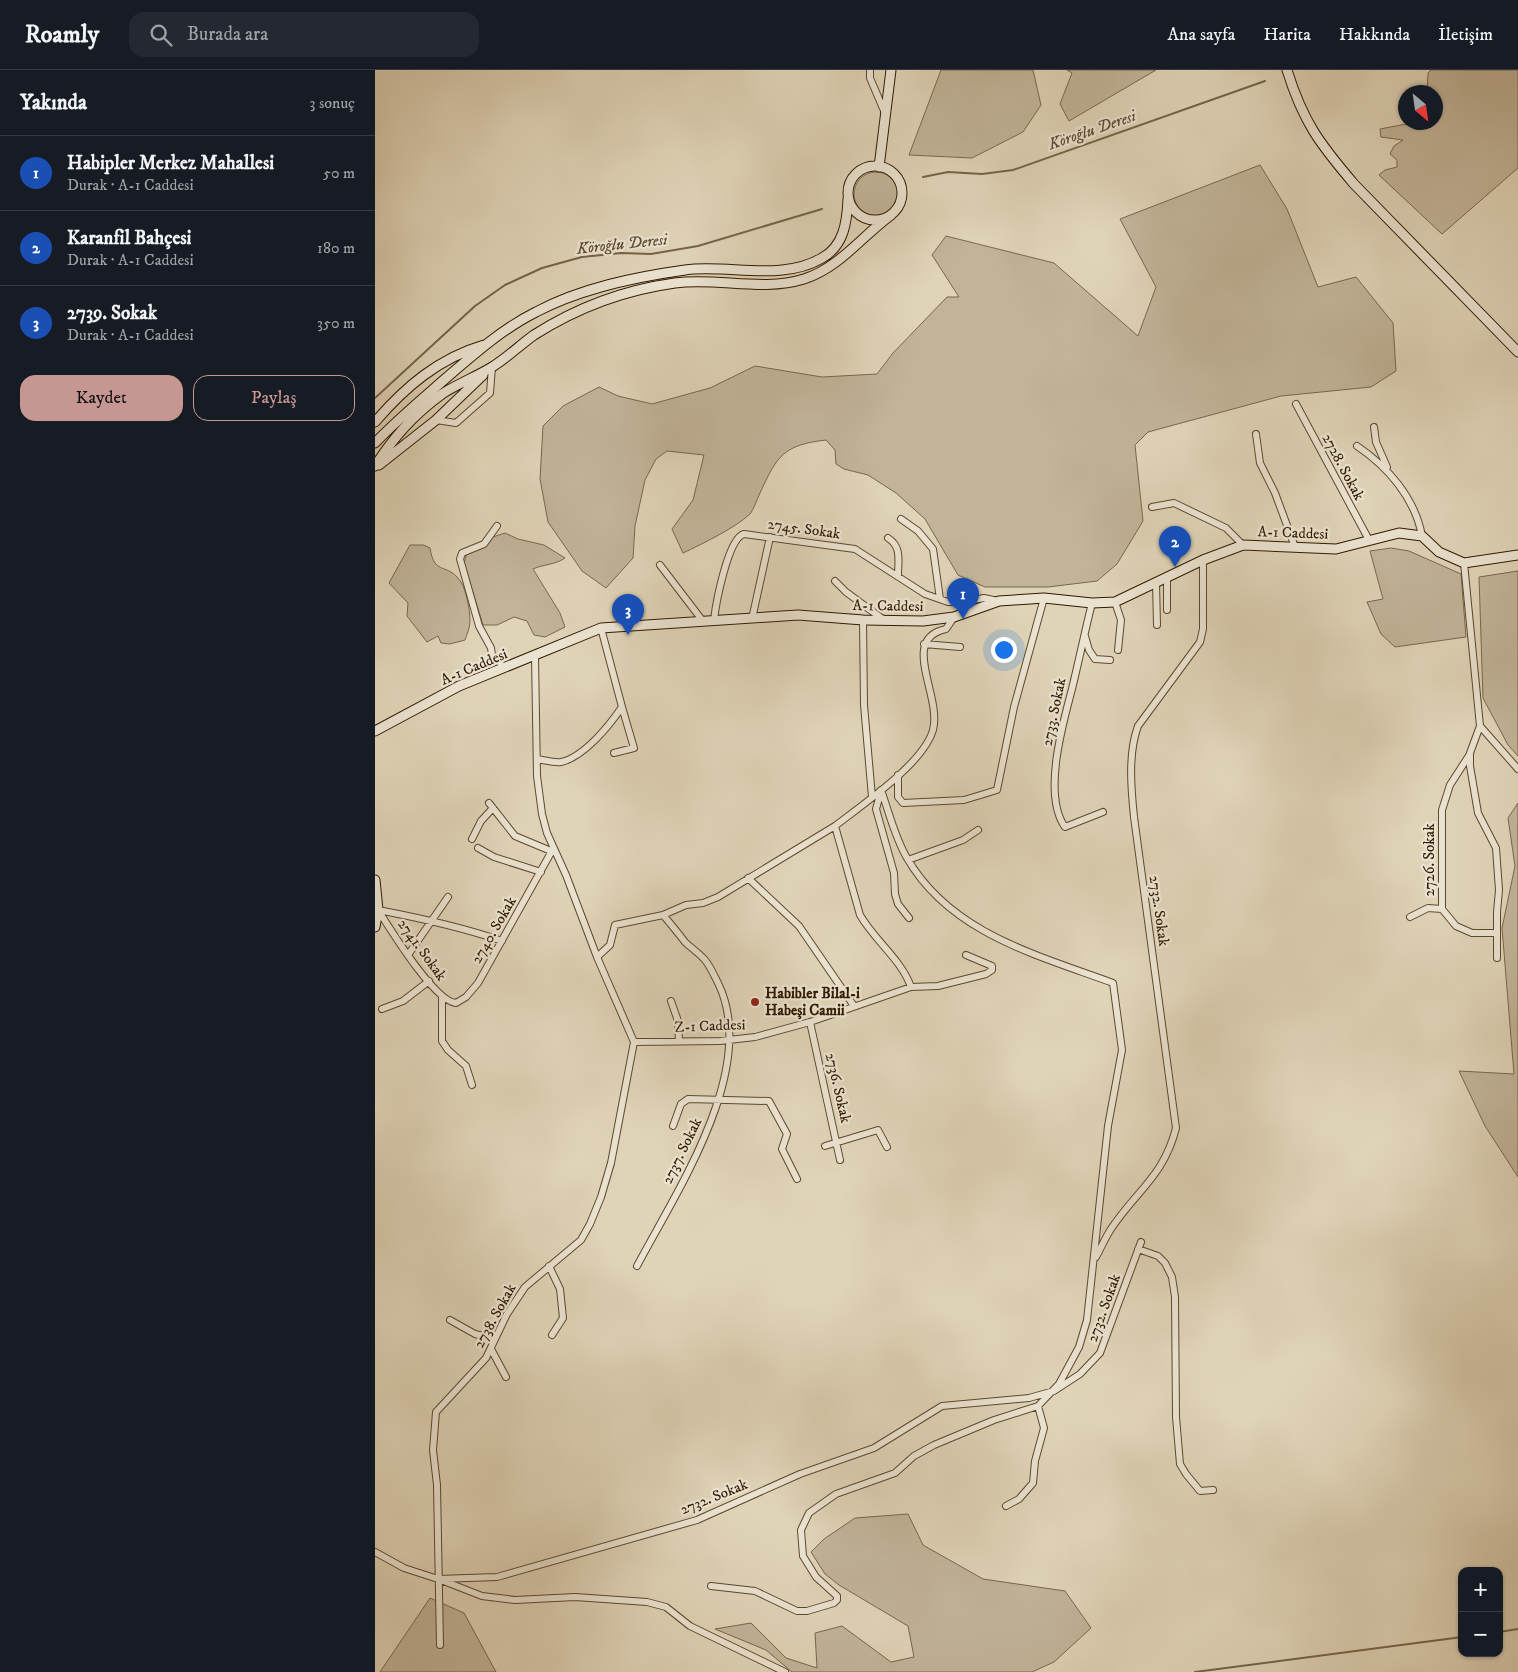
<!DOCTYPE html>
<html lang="tr">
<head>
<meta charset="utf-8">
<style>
	body { margin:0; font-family:"IM FELL DW Pica",serif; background:#242831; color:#f1f3f6 }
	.controls { position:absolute; right:15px; bottom:15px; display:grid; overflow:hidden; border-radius:10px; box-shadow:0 1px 4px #0004 }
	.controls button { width:45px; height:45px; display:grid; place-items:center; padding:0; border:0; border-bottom:1px solid #363941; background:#171b24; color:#f1f3f6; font:25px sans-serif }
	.compass { position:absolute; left:1023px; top:15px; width:45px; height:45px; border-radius:50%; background:#171b24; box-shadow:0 1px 4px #0004; rotate:151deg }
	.you { position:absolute; left:628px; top:579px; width:18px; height:18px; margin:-12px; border:4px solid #fff; border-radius:50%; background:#1a73e8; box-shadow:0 0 0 8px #1a73e833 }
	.badge { display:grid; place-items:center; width:32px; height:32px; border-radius:50%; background:#c59692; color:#fff; font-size:16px; font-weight:700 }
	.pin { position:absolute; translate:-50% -41px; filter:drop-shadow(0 1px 2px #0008) }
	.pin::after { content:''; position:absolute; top:26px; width:18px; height:15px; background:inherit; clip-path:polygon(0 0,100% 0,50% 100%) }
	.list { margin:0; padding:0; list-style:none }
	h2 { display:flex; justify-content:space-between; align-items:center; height:65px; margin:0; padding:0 20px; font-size:21px }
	h2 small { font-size:16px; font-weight:400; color:#9ea1a6 }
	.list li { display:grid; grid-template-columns:32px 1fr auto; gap:15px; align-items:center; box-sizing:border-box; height:75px; padding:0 20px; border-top:1px solid #363941 }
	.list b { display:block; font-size:19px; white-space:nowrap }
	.list p { margin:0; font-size:16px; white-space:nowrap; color:#9ea1a6 }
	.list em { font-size:16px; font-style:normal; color:#9ea1a6 }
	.actions { display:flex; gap:10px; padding:15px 20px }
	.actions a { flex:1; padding:11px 0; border:1px solid #c59692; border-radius:15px; text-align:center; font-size:18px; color:#c59692 }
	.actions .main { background:#c59692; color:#111 }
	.icon { flex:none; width:28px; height:28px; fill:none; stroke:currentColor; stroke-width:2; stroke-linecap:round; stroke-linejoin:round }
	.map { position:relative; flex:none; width:1143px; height:1602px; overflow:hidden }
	header { display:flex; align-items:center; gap:30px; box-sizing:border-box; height:70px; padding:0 25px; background:#171b24; border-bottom:1px solid #363941 }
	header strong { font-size:24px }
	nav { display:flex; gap:28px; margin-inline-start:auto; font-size:18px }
	.search { width:350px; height:45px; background:#242831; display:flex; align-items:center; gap:12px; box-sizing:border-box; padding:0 18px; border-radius:15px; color:#9ea1a6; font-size:19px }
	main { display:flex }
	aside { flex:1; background:#171b24 }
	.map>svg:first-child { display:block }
	.green { fill:#c2b499; stroke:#79674d }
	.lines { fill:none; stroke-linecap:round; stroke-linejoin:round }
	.stream { stroke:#76644a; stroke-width:2 }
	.minor-casing { stroke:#5c482f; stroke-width:8 }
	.secondary-casing { stroke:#301a01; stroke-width:11 }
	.minor { stroke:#ebe3d1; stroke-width:6 }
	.secondary { stroke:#ebe3d1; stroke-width:9 }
	.poi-dot { fill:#8f2418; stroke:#ebe3d1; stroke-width:2 }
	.labels { text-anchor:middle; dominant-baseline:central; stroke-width:4.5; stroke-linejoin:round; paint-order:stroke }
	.street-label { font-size:15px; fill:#301a01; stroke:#ebe3d1 }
	.poi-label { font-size:15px; font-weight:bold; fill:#301a01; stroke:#ebe3d1; text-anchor:start }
	.water-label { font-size:16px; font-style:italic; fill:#5e4b31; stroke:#ebe3d1 }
</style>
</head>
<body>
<header>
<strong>Roamly</strong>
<div class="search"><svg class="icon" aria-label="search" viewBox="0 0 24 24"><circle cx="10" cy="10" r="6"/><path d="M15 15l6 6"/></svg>Burada ara</div>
<nav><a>Ana sayfa</a><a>Harita</a><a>Hakkında</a><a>İletişim</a></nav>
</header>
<main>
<aside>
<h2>Yakında<small>3 sonuç</small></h2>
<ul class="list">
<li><span class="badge" style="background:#1a4fb4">1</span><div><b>Habipler Merkez Mahallesi</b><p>Durak · A-1 Caddesi</p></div><em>50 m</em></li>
<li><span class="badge" style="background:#1a4fb4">2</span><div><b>Karanfil Bahçesi</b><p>Durak · A-1 Caddesi</p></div><em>180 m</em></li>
<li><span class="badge" style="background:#1a4fb4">3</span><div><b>2739. Sokak</b><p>Durak · A-1 Caddesi</p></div><em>350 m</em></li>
</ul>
<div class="actions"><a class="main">Kaydet</a><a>Paylaş</a></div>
</aside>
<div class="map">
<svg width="1143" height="1602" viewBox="0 0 1143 1602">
	<rect width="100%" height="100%" fill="#e0d4b8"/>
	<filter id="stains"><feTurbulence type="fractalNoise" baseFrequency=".004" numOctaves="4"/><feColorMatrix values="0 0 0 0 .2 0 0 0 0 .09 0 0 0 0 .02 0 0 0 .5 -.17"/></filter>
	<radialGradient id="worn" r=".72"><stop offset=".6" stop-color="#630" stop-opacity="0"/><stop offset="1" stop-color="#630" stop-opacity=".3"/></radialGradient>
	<path class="green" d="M566 0H658L666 35 648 62 597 88 534 85Z
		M692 0H781L694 51 685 34 697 3Z
		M1056 0H1143V98L1067 164 1004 105 1010 100 1022 97V90L1015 84 1019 76 1028 70 1006 67 1005 59 1036 53 1060 52V22H1052L1053 3Z
		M885 95 912 139 943 217 981 207 1018 253 1021 301 996 317 906 326 773 362 760 375 768 451 742 494 722 511 673 517H610L583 505 550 449 521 423 493 405 469 399 461 394 460 380 451 370C408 375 402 386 385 423 382 429 379 439 375 444 360 458 327 474 308 483L297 459 318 430 329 385 292 381 281 389 270 410 260 456 258 488 231 518 207 501 173 452 165 409 168 356 188 336 224 317 243 326 277 334 335 318 380 296 447 307 502 304 518 283 572 227H584L557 185 571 166 679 193 763 266 781 217 745 149Z
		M479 124a22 22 0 1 1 44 0a22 22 0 1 1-44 0Z
		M130 463 143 469 169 475 190 488C180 495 169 494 158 499L185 543 190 557 170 567 159 565 152 551 139 547 122 555H108L89 493 92 483 109 477 118 467Z
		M35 475H48L55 478C59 504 70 494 82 507 91 515 95 540 95 551 95 558 92 564 90 570L75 574 66 573 63 566 52 572 32 546 33 533 14 513Z
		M1016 478 1034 481 1086 504 1091 567 1020 577 1006 564 992 532 1008 529 995 481Z
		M1143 501V686L1133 675 1108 628 1104 507Z
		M1143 733V1107L1110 1056 1084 1001 1139 1004 1127 858 1140 796 1133 748Z
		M533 1444 548 1475 608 1509 690 1521 716 1558 679 1592 657 1602H417L391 1580 340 1559 376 1553 411 1588 442 1598 440 1563 467 1556 516 1592 539 1587 533 1556 464 1515 450 1504 436 1482 449 1469 480 1448Z
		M55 1528 89 1543 121 1602H5Z"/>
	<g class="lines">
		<path class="stream" d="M548 107 573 102 607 104 638 100 890 11
			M0 328 100 236 130 215 167 198 207 187 246 183 276 184 323 176 447 139
			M1124 1562 1143 1559
			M820 1602 1087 1567"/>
		<defs>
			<path id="minor" d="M495 0V8L510 43
				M921 334 994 470
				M61 350 81 353 115 323 117 297
				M999 357 1001 372 1012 397
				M881 364 885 393 900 423 920 477
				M982 376C1013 397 1040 428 1047 466
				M777 437 799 433 851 458 868 475
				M526 449 543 461 558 479 565 529
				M122 456 109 474 87 483 85 489 104 556 116 578 117 585 125 592 128 599
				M513 468C527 477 523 490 523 506
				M1089 493 1105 656 1095 683V696L1103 743 1121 778 1124 820 1122 842V888
				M285 495 327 550
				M460 511 471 522 509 550
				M781 513 782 555
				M740 532 746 550 743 580
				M717 533C710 561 704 590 697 619 688 653 667 725 690 757L728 742
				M792 540V509
				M377 549 395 467
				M339 550C341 533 353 468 369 464L480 479 550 524 573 532H589L609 528 623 531
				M488 550 489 635 497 727
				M710 566 714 580 720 589 735 590
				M549 574 585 577
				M160 586 162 706 167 744 172 763 191 805 222 887 259 972 345 971 380 967 435 952 536 917 563 916 611 904 617 900V896L591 885
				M1105 656 1143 699
				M239 683 259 678 247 637
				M1095 684 1075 715 1067 740V839L1081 856 1097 863H1122
				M162 689C169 690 179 693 186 692 209 687 234 656 247 637L226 558
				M523 705V727L528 733 589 730 622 720 639 637 669 528
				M506 721 501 739 519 803 520 824 523 834 534 848
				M114 733 140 766 176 781
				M97 769 106 751 118 738
				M103 778 119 787 166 802
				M533 790 588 770 603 760
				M373 808 424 856 479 936
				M3 840C16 860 59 931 81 933L91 927 103 913 178 779
				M3 840C45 848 87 857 127 871
				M288 845 311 835 328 833 343 827 460 756
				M1035 847 1053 838 1067 839
				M33 885 73 827
				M222 887 235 875 240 855 288 845C296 854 303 863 310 872 316 878 324 883 330 890 335 896 339 905 343 913 385 998 301 1122 262 1196
				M536 917C526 889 500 871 485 845L460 756C487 735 549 693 558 660 567 625 524 569 571 559L579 547
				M67 927V971L73 980 91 996 97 1015
				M296 931 303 951 304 971
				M7 939 28 931 54 911
				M435 952 465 1090
				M298 1056 306 1034 313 1029 394 1031 412 1064 407 1079 422 1109
				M450 1076 503 1060 512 1077
				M763 1179 783 1186 790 1193 797 1207 800 1227 801 1347 805 1394 811 1404 825 1421 838 1420
				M721 1187C726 1178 730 1168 736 1159 761 1121 789 1106 801 1058L759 747C756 718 753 683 763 656L825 572 828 559V490
				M174 1196 185 1219 188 1248 177 1265
				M75 1250 100 1264 120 1269
				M116 1279 131 1307
				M631 1436 644 1429 658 1413 660 1391 669 1358 663 1336
				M0 1482 29 1498 63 1509 122 1507 322 1450 425 1404 499 1378 567 1336 654 1328 679 1321 705 1304 725 1283 766 1172
				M66 1510 107 1526 140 1530 200 1527 272 1532 291 1537 315 1556 410 1602
				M336 1516 380 1521 422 1541H432L459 1533 462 1530V1526L441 1507 428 1486 426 1460 434 1443 461 1424 520 1403 539 1386 559 1375 619 1350 663 1336 684 1314 704 1277 712 1250 733 1056 747 980 738 913C662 885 575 863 532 788 520 768 514 742 506 720
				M65 1575 62 1415 58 1380 61 1342 111 1288 132 1244 150 1217 206 1170 215 1154 226 1127 236 1093 259 972"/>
			<path id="secondary" d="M912 0C928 52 945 74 979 114L1143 282
				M473 123a27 27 0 1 1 54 0a27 27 0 1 1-54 0Z
				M504 97 516 0
				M0 352C30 317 64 288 109 275
				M0 373C22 350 46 330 70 309 98 285 127 259 161 242 206 218 260 207 310 200 354 194 406 212 447 188 469 176 472 152 473 129
				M4 395 61 350 108 305
				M0 396C19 367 38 345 67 324 82 314 101 307 117 297 132 288 145 275 159 265 203 237 248 220 300 213 342 207 387 222 429 209 464 198 487 166 516 145
				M0 661 84 616 226 558 423 545 488 550 548 551 579 547 624 531 669 528 717 533 740 532 828 490 868 475 961 479 1024 463 1047 466 1064 482 1089 493 1143 485
				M0 810 3 840 0 857"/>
		</defs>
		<use href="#minor" class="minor-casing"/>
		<use href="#secondary" class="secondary-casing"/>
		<use href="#minor" class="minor"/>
		<use href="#secondary" class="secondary"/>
	</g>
	<circle class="poi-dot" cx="380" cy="932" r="5"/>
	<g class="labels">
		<g class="street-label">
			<text transform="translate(968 397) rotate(62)">2728. Sokak</text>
			<text transform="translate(429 459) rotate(8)">2745. Sokak</text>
			<text transform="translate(918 463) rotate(2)">A-1 Caddesi</text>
			<text transform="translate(513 536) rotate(1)">A-1 Caddesi</text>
			<text transform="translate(99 597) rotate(-23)">A-1 Caddesi</text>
			<text transform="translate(679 642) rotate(-78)">2733. Sokak</text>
			<text transform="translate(1054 790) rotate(-90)">2726. Sokak</text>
			<text transform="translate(784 841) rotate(82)">2732. Sokak</text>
			<text transform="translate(119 860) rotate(-60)">2740. Sokak</text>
			<text transform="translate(47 880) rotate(54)">2741. Sokak</text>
			<text transform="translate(335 956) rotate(-2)">Z-1 Caddesi</text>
			<text transform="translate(463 1018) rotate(77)">2736. Sokak</text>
			<text transform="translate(307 1081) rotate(-64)">2737. Sokak</text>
			<text transform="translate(729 1238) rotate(-70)">2732. Sokak</text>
			<text transform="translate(120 1246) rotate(-61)">2738. Sokak</text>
			<text transform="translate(339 1427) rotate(-22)">2732. Sokak</text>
		</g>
		<g class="poi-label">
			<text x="390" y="923">Habibler Bilal-i<tspan x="390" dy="17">Habeşi Camii</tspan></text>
		</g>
		<g class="water-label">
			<text transform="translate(717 60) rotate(-19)">Köroğlu Deresi</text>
			<text transform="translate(247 174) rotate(-6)">Köroğlu Deresi</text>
		</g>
	</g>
	<rect width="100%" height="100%" filter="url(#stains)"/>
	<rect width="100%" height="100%" fill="url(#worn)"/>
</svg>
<div class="controls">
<button>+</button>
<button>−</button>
</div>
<svg class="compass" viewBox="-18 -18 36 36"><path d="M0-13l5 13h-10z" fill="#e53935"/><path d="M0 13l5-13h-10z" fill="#9ea1a6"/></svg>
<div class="you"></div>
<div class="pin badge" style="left:588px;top:549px;background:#1a4fb4">1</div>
<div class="pin badge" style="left:800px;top:497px;background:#1a4fb4">2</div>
<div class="pin badge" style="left:253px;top:565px;background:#1a4fb4">3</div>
</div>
</main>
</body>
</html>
